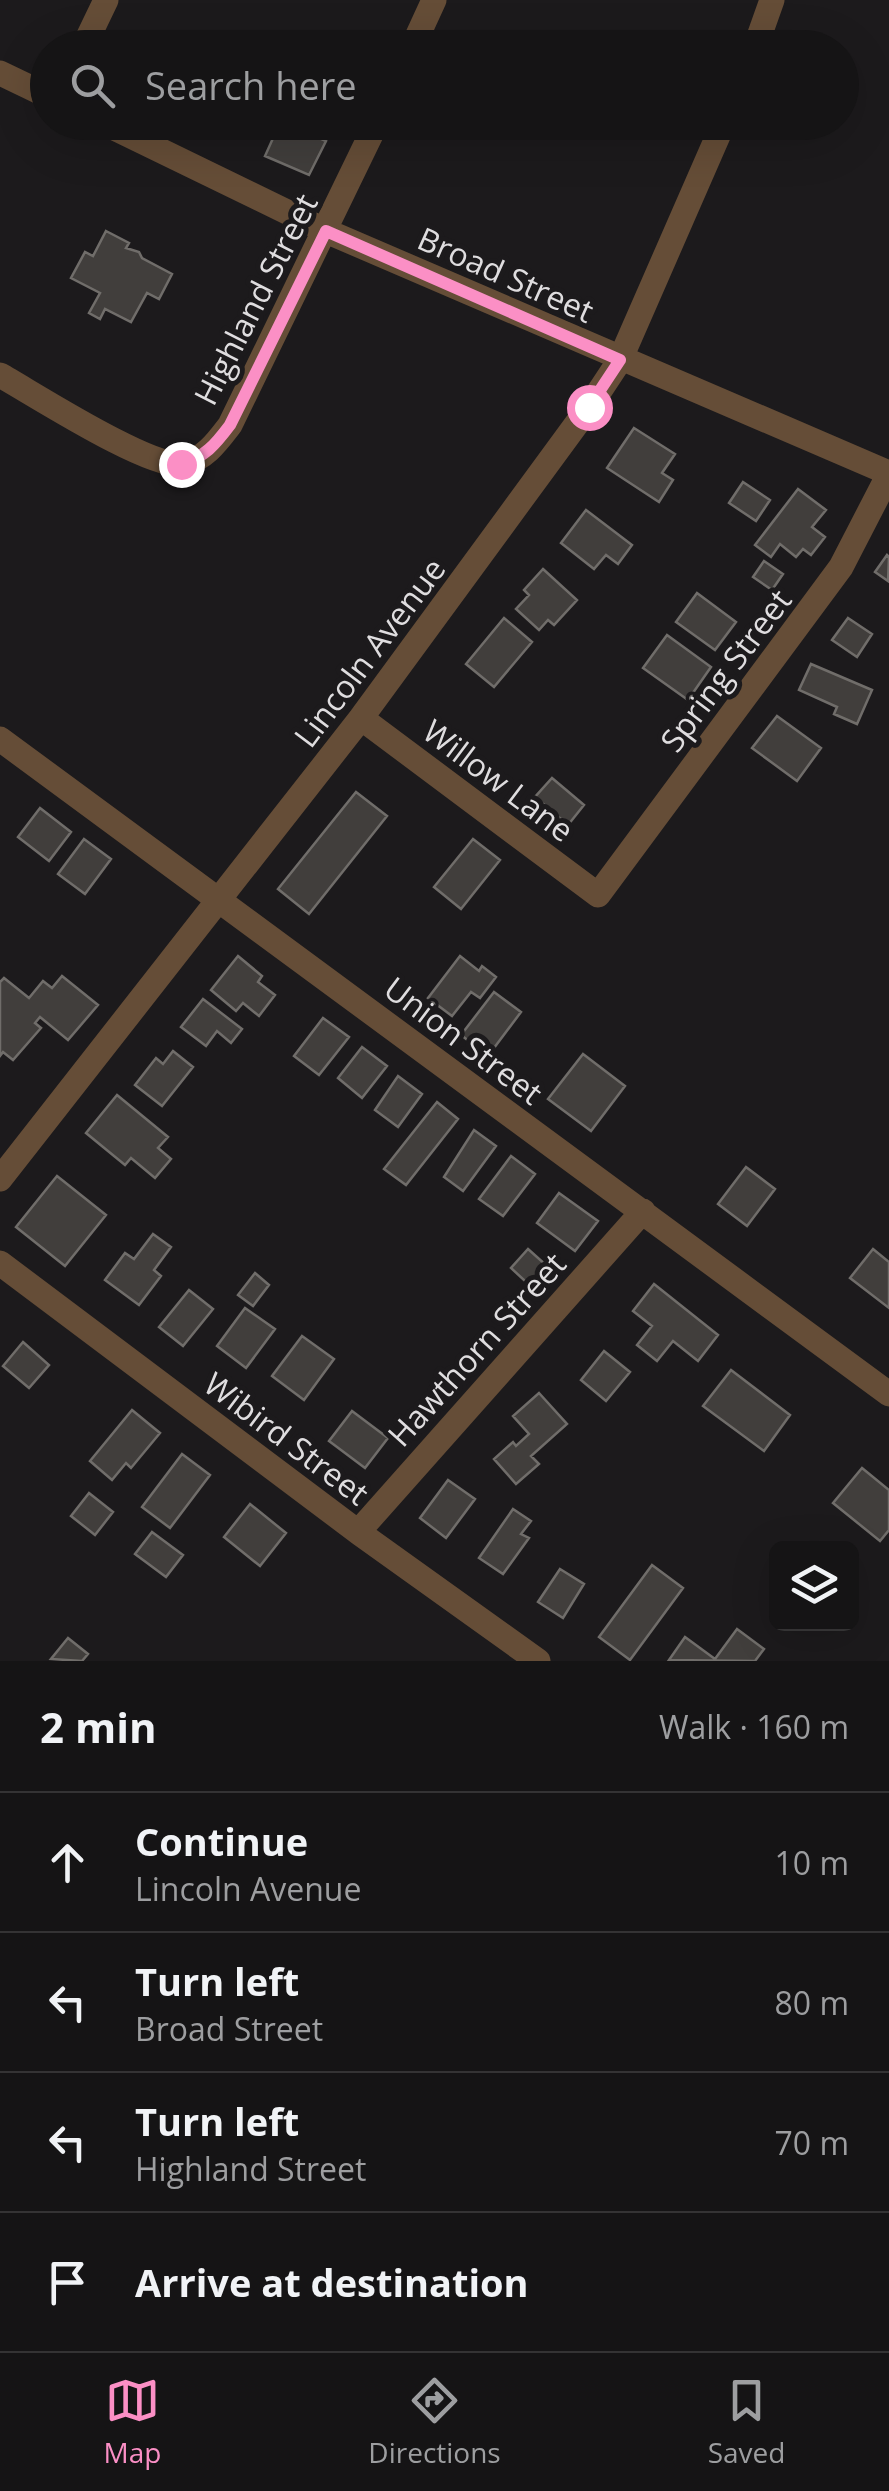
<!DOCTYPE html>
<html lang="en">
<head>
<meta charset="utf-8">
<style>
	body { margin:0; font-family:"Open Sans",sans-serif; background:#1e1d1e; color:#f1f3f6 }
	.controls { position:absolute; right:30px; bottom:30px; display:grid; overflow:hidden; border-radius:15px; box-shadow:0 10px 40px #0002 }
	.controls button { width:90px; height:90px; display:grid; place-items:center; padding:0; border:0; border-bottom:2px solid #343334; background:#151415; color:#f1f3f6; font:50px sans-serif }
	.stop { position:absolute; width:30px; height:30px; margin:-22px; border:8px solid #fb8fc5; border-radius:50%; background:#fff }
	.stop.end { background:#fb8fc5; border-color:#fff; box-shadow:0 2px 10px #0008 }
	.list { margin:0; padding:0; list-style:none }
	h2 { display:flex; justify-content:space-between; align-items:center; height:130px; margin:0; padding:0 40px; font-size:42px }
	h2 small { font-size:32px; font-weight:400; color:#9d9ea0 }
	.list li { display:grid; grid-template-columns:65px 1fr auto; gap:30px; align-items:center; box-sizing:border-box; height:140px; padding:0 40px; border-top:2px solid #343334 }
	.list b { display:block; font-size:38px; white-space:nowrap }
	.list p { margin:0; font-size:32px; white-space:nowrap; color:#9d9ea0 }
	.list em { font-size:32px; font-style:normal; color:#9d9ea0 }
	.icon { flex:none; width:55px; height:55px; fill:none; stroke:currentColor; stroke-width:2; stroke-linecap:round; stroke-linejoin:round }
	.map { position:relative; flex:none; width:889px; height:1661px; overflow:hidden }
	.search { position:absolute; background:#151415; box-shadow:0 10px 40px #0002; left:30px; right:30px; top:30px; height:110px; display:flex; align-items:center; gap:25px; box-sizing:border-box; padding:0 35px; border-radius:55px; color:#9d9ea0; font-size:38px }
	.sheet { height:690px; background:#151415 }
	nav { display:flex; justify-content:space-around; align-items:center; box-sizing:border-box; height:140px; border-top:2px solid #343334; background:#151415; font-size:28px; color:#9d9ea0 }
	nav a { display:grid; justify-items:center; gap:5px }
	nav .on { color:#fb8fc5 }
	.map>svg:first-child { display:block }
	.building { fill:#413e3c; stroke:#706d6a; stroke-width:2.5 }
	.lines { fill:none; stroke-linecap:round; stroke-linejoin:round }
	.street { stroke:#654d37; stroke-width:25 }
	.route { stroke:#fb8fc5; stroke-width:12 }
	.labels { text-anchor:middle; dominant-baseline:central; stroke-width:10; stroke-linejoin:round; paint-order:stroke }
	.street-label { font-size:32px; fill:#dfdddf; stroke:#1c1a1c }
</style>
</head>
<body>
<div class="map">
<svg width="889" height="1661" viewBox="0 0 889 1661">
	<rect width="100%" height="100%" fill="#1c1a1c"/>
	<path class="building" d="M274 122H315L310 134 326 141 309 175 265 156 279 125Z
		M106 231 129 243 126 248 139 252 142 258 172 274 159 299 147 293 131 322 105 309 100 319 89 313 100 293 71 278 85 252 93 256Z
		M634 428 675 454 662 473 673 480 659 502 607 468Z
		M743 482 770 500 756 521 729 503Z
		M798 489 826 510 812 527 825 537 811 555 803 549 796 557 780 544 771 557 755 545Z
		M586 510 632 545 618 564 606 555 594 569 561 543Z
		M887 555 889 557 888 581 875 572Z
		M764 561 783 574 772 590 753 577Z
		M543 569 577 600 554 625 548 620 539 630 516 609 529 595 524 590Z
		M697 593 736 622 715 650 676 622Z
		M504 618 532 642 494 687 466 664Z
		M848 618 872 634 857 657 832 640Z
		M667 635 711 667 688 700 643 668Z
		M811 664 872 690 857 724 834 714 837 707 799 690Z
		M777 716 821 748 797 781 752 748Z
		M552 778 584 805 568 825 535 797Z
		M356 792 387 816 309 914 278 889Z
		M40 808 71 832 49 861 18 837Z
		M84 839 111 859 85 894 58 874Z
		M473 839 500 860 461 909 434 887Z
		M238 956 262 976 258 982 275 995 259 1016 243 1003 236 1011 211 990Z
		M460 956 479 971 482 966 496 977 480 998 471 992 452 1016 428 998Z
		M62 976 98 1005 68 1040 40 1017 35 1023 41 1028 13 1060 3 1052 0 1056V982L4 978 29 998 43 981 52 988Z
		M494 992 521 1012 488 1056 461 1035Z
		M203 999 242 1029 231 1043 217 1031 206 1046 181 1027Z
		M323 1018 349 1037 319 1075 294 1056Z
		M362 1047 387 1066 362 1098 338 1078Z
		M173 1051 193 1067 162 1106 135 1085 156 1058 163 1064Z
		M583 1054 625 1086 591 1131 548 1099Z
		M398 1076 422 1094 398 1127 375 1110Z
		M117 1095 168 1137 158 1148 171 1159 155 1178 131 1158 125 1165 86 1133Z
		M437 1102 458 1119 406 1185 384 1169Z
		M474 1130 496 1146 463 1191 444 1177Z
		M511 1156 535 1174 503 1216 479 1199Z
		M746 1167 775 1189 747 1226 718 1204Z
		M57 1176 106 1215 65 1266 16 1227Z
		M559 1193 598 1221 575 1251 537 1223Z
		M153 1234 171 1247 154 1270 161 1276 139 1305 105 1280 125 1253 134 1259Z
		M528 1249 556 1274 538 1293 511 1268Z
		M873 1249 889 1262V1308L850 1278Z
		M255 1273 269 1285 253 1306 238 1295Z
		M654 1284 718 1335 698 1361 673 1341 657 1361 637 1345 652 1326 633 1311Z
		M189 1290 213 1309 183 1346 159 1327Z
		M245 1308 275 1329 246 1368 217 1346Z
		M302 1336 334 1359 304 1400 272 1376Z
		M23 1342 49 1365 29 1388 3 1366Z
		M604 1351 630 1372 606 1401 581 1380Z
		M731 1370 790 1415 764 1451 703 1406Z
		M539 1393 567 1424 531 1456 539 1464 516 1484 494 1459 513 1442 516 1446 529 1434 513 1416Z
		M132 1410 160 1433 131 1468 126 1463 112 1480 90 1461Z
		M352 1411 388 1438 365 1468 329 1441Z
		M182 1454 210 1475 170 1528 142 1507Z
		M862 1468 889 1490V1530L880 1541 833 1503Z
		M448 1480 475 1499 446 1538 420 1518Z
		M89 1493 113 1512 95 1535 71 1516Z
		M250 1504 286 1533 260 1566 224 1537Z
		M513 1509 531 1521 521 1534 529 1538 503 1574 479 1558Z
		M152 1532 183 1555 166 1577 135 1554Z
		M652 1565 683 1588 630 1660 599 1637Z
		M560 1569 584 1584 563 1618 538 1602Z
		M737 1629 764 1649 755 1661 669 1660 685 1637 715 1659Z
		M68 1638 88 1654 82 1661 51 1659Z"/>
	<g class="lines">
		<path class="street" d="M83 48 106 0
			M412 48 434 0
			M755 48 772 0
			M0 73 48 96
			M102 122 326 231 889 473
			M0 375C34 394 150 469 183 464 205 459 217 442 230 425L377 122
			M361 718 598 895 841 567 889 474
			M0 739 889 1394
			M0 1179 361 718 589 407 620 360 724 122
			M0 1263 358 1532 538 1661
			M358 1532 643 1211"/>
	</g>
	<g class="lines">
		<path class="route" d="M181 464C205 457 215 445 230 425L326 231 620 360 589 407"/>
	</g>
	<g class="labels">
		<g class="street-label">
			<text transform="translate(506 274) rotate(24)">Broad Street</text>
			<text transform="translate(255 299) rotate(-63)">Highland Street</text>
			<text transform="translate(369 652) rotate(-53)">Lincoln Avenue</text>
			<text transform="translate(725 670) rotate(-53)">Spring Street</text>
			<text transform="translate(499 780) rotate(37)">Willow Lane</text>
			<text transform="translate(464 1040) rotate(37)">Union Street</text>
			<text transform="translate(476 1349) rotate(-48)">Hawthorn Street</text>
			<text transform="translate(287 1438) rotate(37)">Wibird Street</text>
		</g>
	</g>
</svg>
<div class="controls">
<button><svg class="icon" aria-label="layers" viewBox="0 0 24 24"><path d="M12 4l9 5-9 5-9-5zM3 14l9 5 9-5"/></svg></button>
</div>
<div class="stop" style="left:589px;top:407px"></div>
<div class="stop end" style="left:181px;top:464px"></div>
<div class="search"><svg class="icon" aria-label="search" viewBox="0 0 24 24"><circle cx="10" cy="10" r="6"/><path d="M15 15l6 6"/></svg>Search here</div>
</div>
<section class="sheet">
<h2>2 min<small>Walk · 160 m</small></h2>
<ul class="list">
<li><svg class="icon" aria-label="ahead" viewBox="0 0 24 24"><path d="M12 20V5M6 11l6-6 6 6"/></svg><div><b>Continue</b><p>Lincoln Avenue</p></div><em>10 m</em></li>
<li><svg class="icon" aria-label="left" viewBox="0 0 24 24"><path d="M17 20v-9H6M10 6l-5 5 5 5"/></svg><div><b>Turn left</b><p>Broad Street</p></div><em>80 m</em></li>
<li><svg class="icon" aria-label="left" viewBox="0 0 24 24"><path d="M17 20v-9H6M10 6l-5 5 5 5"/></svg><div><b>Turn left</b><p>Highland Street</p></div><em>70 m</em></li>
<li><svg class="icon" aria-label="arrive" viewBox="0 0 24 24"><path d="M6 21V4h12l-3 4 3 4H6"/></svg><div><b>Arrive at destination</b></div></li>
</ul>
</section>
<nav>
<a class="on"><svg class="icon" aria-label="map" viewBox="0 0 24 24"><path d="M3 6l6-2 6 2 6-2v14l-6 2-6-2-6 2zM9 4v14M15 6v14"/></svg>Map</a>
<a><svg class="icon" aria-label="directions" viewBox="0 0 24 24"><path d="M12 3l9 9-9 9-9-9zM9 14v-3h6M13 9l2 2-2 2"/></svg>Directions</a>
<a><svg class="icon" aria-label="saved" viewBox="0 0 24 24"><path d="M7 4h10v16l-5-4-5 4z"/></svg>Saved</a>
</nav>
</body>
</html>
